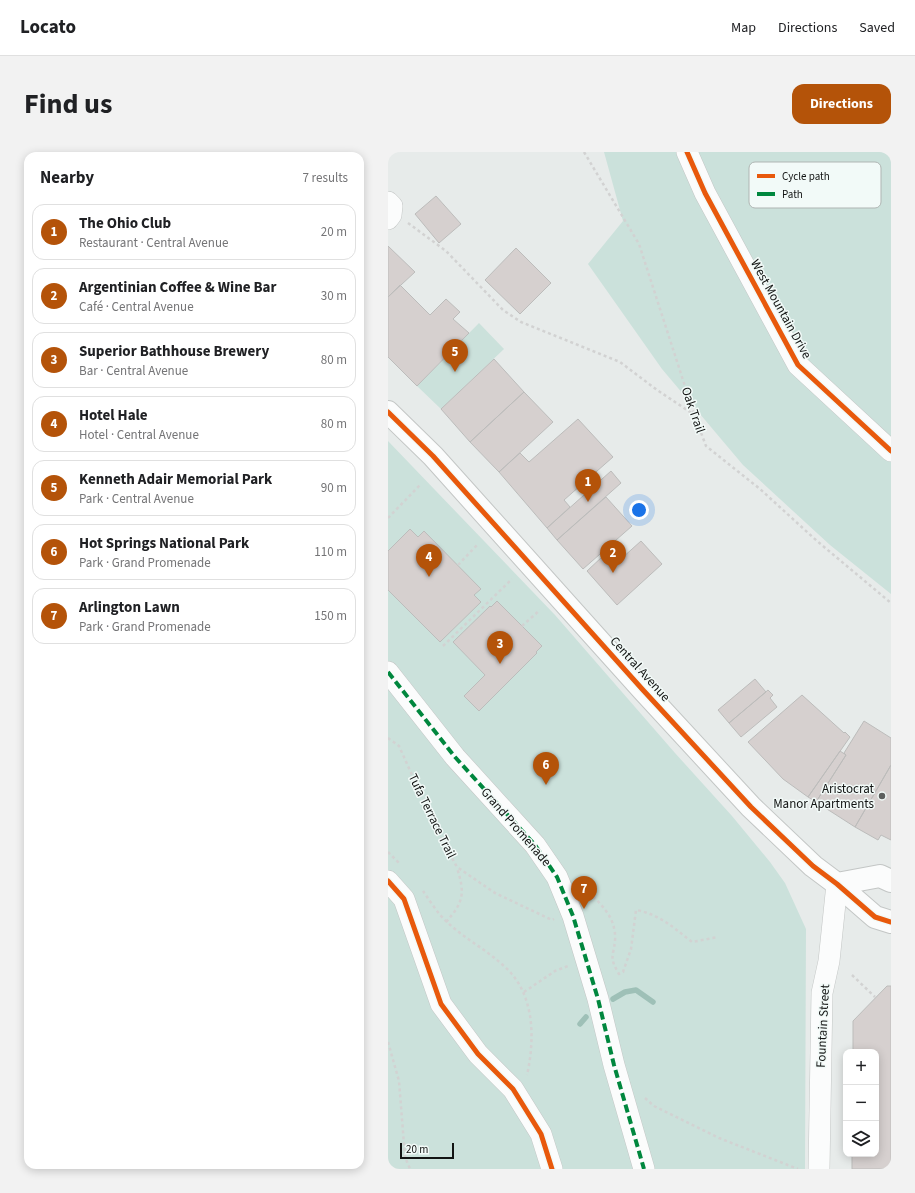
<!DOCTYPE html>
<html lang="en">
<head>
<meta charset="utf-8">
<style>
	body { margin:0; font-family:"Source Sans 3",sans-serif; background:#f2f2f2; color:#202124 }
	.controls { position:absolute; right:12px; bottom:12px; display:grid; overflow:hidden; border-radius:8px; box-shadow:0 2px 10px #0003 }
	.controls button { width:36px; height:36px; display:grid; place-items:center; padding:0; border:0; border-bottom:1px solid #e0e0e0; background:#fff; color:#202124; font:20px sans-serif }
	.scale { position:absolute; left:12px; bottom:10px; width:54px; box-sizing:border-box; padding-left:4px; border:2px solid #121413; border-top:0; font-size:11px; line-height:14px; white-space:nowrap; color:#121413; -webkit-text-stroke:3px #f2faf8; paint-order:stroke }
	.you { position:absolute; left:251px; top:358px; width:14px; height:14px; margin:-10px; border:3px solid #fff; border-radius:50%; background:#1a73e8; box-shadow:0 0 0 6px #1a73e833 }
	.badge { display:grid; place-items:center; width:26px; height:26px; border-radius:50%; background:#b45309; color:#fff; font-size:13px; font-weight:700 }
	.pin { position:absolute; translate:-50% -33px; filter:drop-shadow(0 1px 2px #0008) }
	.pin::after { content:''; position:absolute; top:21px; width:14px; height:12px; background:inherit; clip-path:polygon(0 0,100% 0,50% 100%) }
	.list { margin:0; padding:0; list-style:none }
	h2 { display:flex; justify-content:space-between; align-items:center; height:52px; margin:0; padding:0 16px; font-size:17px }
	h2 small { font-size:13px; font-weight:400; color:#757577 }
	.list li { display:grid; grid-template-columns:26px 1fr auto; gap:12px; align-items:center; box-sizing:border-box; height:56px; margin:0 8px 8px; padding:0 8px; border:1px solid #e0e0e0; border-radius:12px }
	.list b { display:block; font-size:15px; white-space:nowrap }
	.list p { margin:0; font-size:13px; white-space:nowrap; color:#757577 }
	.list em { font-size:13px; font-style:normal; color:#757577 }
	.icon { flex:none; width:22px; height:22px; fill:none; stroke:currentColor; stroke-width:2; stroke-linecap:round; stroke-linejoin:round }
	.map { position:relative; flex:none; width:503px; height:1017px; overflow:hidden; border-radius:12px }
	header { display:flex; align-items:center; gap:24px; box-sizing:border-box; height:56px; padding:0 20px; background:#fff; border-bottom:1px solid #e0e0e0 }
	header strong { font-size:19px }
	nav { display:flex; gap:22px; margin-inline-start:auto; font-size:14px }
	.intro { display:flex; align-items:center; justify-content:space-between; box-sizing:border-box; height:96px; padding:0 24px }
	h1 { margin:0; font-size:28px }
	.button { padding:10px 18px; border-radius:12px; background:#b45309; color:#fff; font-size:14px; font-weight:700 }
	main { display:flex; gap:24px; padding:0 24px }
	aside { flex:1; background:#fff; border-radius:12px; box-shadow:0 2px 10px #0003 }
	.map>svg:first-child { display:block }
	.green { fill:#cbe1db }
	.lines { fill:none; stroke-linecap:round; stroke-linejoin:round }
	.stream { stroke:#9ec0b7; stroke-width:5.5 }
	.building { fill:#d6d0cf; stroke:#bcbcbb }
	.street-casing { stroke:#c3c6c5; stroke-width:22 }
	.primary-casing { stroke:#c3c6c5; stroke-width:24 }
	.path { stroke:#d2d2d2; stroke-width:2.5; stroke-dasharray:3 3; stroke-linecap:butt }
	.street { stroke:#fbfcfc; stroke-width:21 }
	.primary { stroke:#fbfcfc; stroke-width:22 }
	.quiet { stroke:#00873e; stroke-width:4; stroke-dasharray:8 4; stroke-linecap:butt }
	.cycleway-casing { stroke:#f2faf8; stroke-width:8 }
	.cycleway { stroke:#e8590c; stroke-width:5 }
	.poi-dot { fill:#5d5f5e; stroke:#f2faf8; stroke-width:1.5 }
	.labels { text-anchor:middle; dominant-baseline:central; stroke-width:3; stroke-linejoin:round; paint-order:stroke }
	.street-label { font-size:13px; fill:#121413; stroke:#f2faf8 }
	.poi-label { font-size:13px; fill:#121413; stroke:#f2faf8; text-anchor:end }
	.key { fill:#f2faf8; stroke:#afb5b3; stroke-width:1 }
	.key-label { font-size:11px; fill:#121413 }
</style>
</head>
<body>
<header>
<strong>Locato</strong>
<nav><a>Map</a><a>Directions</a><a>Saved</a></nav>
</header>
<div class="intro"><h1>Find us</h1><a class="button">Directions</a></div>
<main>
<aside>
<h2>Nearby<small>7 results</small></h2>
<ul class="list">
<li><span class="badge">1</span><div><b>The Ohio Club</b><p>Restaurant · Central Avenue</p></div><em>20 m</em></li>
<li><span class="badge">2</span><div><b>Argentinian Coffee &amp; Wine Bar</b><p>Café · Central Avenue</p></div><em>30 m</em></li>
<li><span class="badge">3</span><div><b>Superior Bathhouse Brewery</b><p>Bar · Central Avenue</p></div><em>80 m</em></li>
<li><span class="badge">4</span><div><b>Hotel Hale</b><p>Hotel · Central Avenue</p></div><em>80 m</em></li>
<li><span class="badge">5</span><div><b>Kenneth Adair Memorial Park</b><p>Park · Central Avenue</p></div><em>90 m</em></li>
<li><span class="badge">6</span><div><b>Hot Springs National Park</b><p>Park · Grand Promenade</p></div><em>110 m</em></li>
<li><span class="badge">7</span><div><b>Arlington Lawn</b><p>Park · Grand Promenade</p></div><em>150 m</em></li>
</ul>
</aside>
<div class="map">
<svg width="503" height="1017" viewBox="0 0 503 1017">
	<rect width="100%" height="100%" fill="#e7ebea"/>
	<path class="green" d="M216 0H503V442L442 393 355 313 274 217 200 112 235 69Z
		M91 171 116 197 53 257 29 234Z
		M0 289 167 463 287 601 344 664 382 710 397 731 418 777 417 1017H0Z"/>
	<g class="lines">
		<path class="stream" d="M225 847 237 840 248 838 265 850
			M192 872 198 865"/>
	</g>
	<path class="building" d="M48 44 73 72 51 91 27 62Z
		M0 94 27 120 0 145Z
		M128 96 163 131 132 162 97 128Z
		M12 133 42 163 58 147 72 160 65 167 81 181 29 234 0 205V145Z
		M106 207 136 240 82 290 53 257Z
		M136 240 165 270 111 320 82 290Z
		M190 267 225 305 176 348 182 355 159 376 111 320 132 301 141 310Z
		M223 319 233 331 169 388 159 376Z
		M218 345 244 374 195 417 169 388Z
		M22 377 30 385 36 379 93 437 86 443 93 450 52 490 0 438V399Z
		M253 389 274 412 229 453 199 419 215 404 224 415Z
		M109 449 154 494 148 500 149 501 91 559 76 544 97 523 65 490 102 454 103 455Z
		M367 527 378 540 341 571 330 558Z
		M380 538 385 543 382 546 389 555 353 585 341 571Z
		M414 543 456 581 457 580 462 585 420 645 395 627 360 590Z
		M476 569 503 586V613L467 675 428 650 458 603 456 601Z
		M452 599 458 603 428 650 420 645Z
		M503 613V688L493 683 490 688 467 675Z
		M499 834H503V1017H464V1002H488V900H465V869Z"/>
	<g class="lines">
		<defs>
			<path id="street" d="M299 0 317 41 410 213 503 299
				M0 50 4 54 3 63 0 67
				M0 520 67 605 147 693 169 725 185 764 210 847 226 913 256 1017
				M0 729 16 747 53 852 90 902 125 937 153 982 164 1017
				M431 1017 434 841 441 809 449 732"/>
			<path id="primary" d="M0 260 45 304 255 538 363 655 425 714 449 732 487 765 503 770
				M449 732 492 724 503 729"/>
		</defs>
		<use href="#street" class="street-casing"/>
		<use href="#primary" class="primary-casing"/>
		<path class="path" d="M196 0 251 92 306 262 318 294 372 337 429 389 503 451
			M20 71 58 99 115 158 133 170 232 210 269 238 305 262
			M0 366 33 332
			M70 413 90 392
			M134 474 152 458
			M55 494 124 427
			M0 586 11 594 52 685 69 715 107 741 164 768 166 767
			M0 700 12 712
			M196 737C212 750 229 766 227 789 225 806 221 805 231 822L235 820 243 797 248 758C271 762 286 776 304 790L330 785
			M35 739C42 749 50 762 59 770 77 787 99 798 117 815 147 842 147 887 139 923
			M58 770C76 750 77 741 69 716
			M464 823 487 845
			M136 840 167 819 180 814
			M0 890 11 929 17 1005 22 1017
			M257 946 266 954 331 986 410 1017"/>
		<use href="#street" class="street"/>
		<use href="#primary" class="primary"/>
		<path class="quiet" d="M0 520 67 605 147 693 169 725 185 764 210 847 226 913 256 1017"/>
		<defs>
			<path id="cycleway" d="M299 0 317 41 410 213 503 299
				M0 260 45 304 255 538 363 655 425 714 449 732 487 765 503 770
				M0 729 16 747 53 852 90 902 125 937 153 982 164 1017"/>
		</defs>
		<use href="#cycleway" class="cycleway-casing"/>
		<use href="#cycleway" class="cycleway"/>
	</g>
	<circle class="poi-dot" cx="494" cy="644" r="4"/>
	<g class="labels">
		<g class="street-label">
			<text transform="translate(393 157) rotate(61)">West Mountain Drive</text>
			<text transform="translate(305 258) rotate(71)">Oak Trail</text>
			<text transform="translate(252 517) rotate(48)">Central Avenue</text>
			<text transform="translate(44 664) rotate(64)">Tufa Terrace Trail</text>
			<text transform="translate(128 675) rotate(49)">Grand Promenade</text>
			<text transform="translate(435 874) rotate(-87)">Fountain Street</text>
		</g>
		<g class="poi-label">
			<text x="486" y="637">Aristocrat<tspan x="486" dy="15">Manor Apartments</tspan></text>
		</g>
	</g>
	<rect x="361" y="10" width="132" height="46" rx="6" class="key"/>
	<rect x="369" y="22" width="18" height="4" fill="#e8590c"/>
	<rect x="369" y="40" width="18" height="4" fill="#00873e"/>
	<g class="key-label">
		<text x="394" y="28">Cycle path</text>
		<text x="394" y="46">Path</text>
	</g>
</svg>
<div class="controls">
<button>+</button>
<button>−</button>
<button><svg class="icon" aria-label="layers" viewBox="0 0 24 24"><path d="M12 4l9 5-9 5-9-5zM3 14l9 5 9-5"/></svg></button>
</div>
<div class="scale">20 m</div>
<div class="you"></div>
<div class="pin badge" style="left:200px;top:350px">1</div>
<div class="pin badge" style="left:225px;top:421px">2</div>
<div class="pin badge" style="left:112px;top:512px">3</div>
<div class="pin badge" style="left:41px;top:425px">4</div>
<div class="pin badge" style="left:67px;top:220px">5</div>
<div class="pin badge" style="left:158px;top:633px">6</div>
<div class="pin badge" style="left:196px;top:757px">7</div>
</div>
</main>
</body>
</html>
